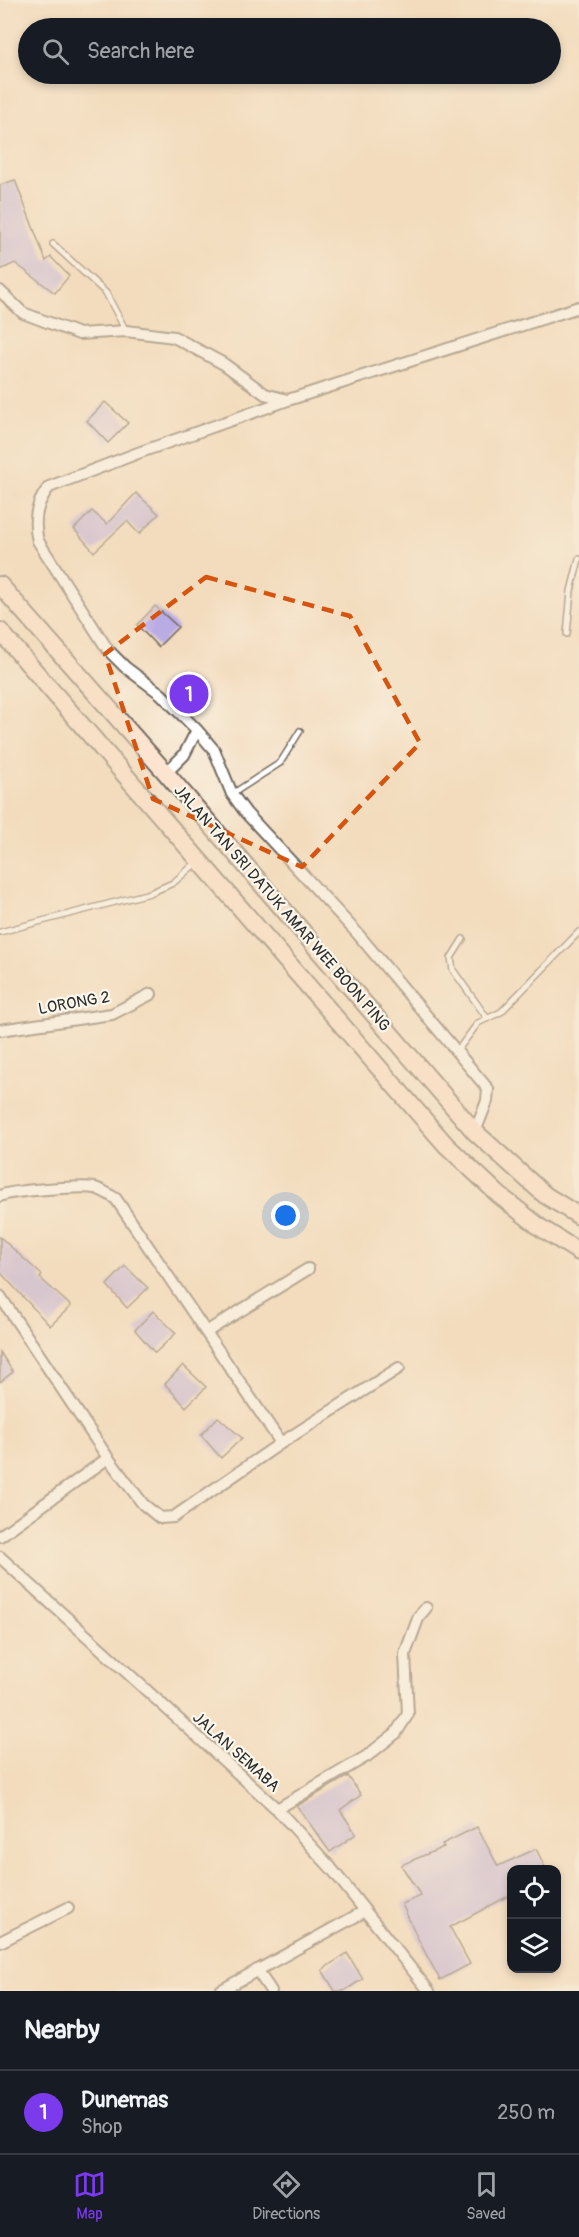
<!DOCTYPE html>
<html lang="en">
<head>
<meta charset="utf-8">
<style>
	body { margin:0; font-family:Pangolin,sans-serif; background:#242831; color:#f1f3f6 }
	.controls { position:absolute; right:18px; bottom:18px; display:grid; overflow:hidden; border-radius:12px; box-shadow:0 3px 9px #0003 }
	.controls button { width:54px; height:54px; display:grid; place-items:center; padding:0; border:0; border-bottom:2px solid #363941; background:#171b24; color:#f1f3f6; font:30px sans-serif }
	.you { position:absolute; left:286px; top:1216px; width:21px; height:21px; margin:-15px; border:4px solid #fff; border-radius:50%; background:#1a73e8; box-shadow:0 0 0 9px #1a73e833 }
	.badge { display:grid; place-items:center; width:39px; height:39px; border-radius:50%; background:#7c3aed; color:#fff; font-size:20px; font-weight:700 }
	.pin { position:absolute; translate:-50% -50%; border:3px solid #fff; box-shadow:0 2px 6px #0006 }
	.list { margin:0; padding:0; list-style:none }
	h2 { display:flex; justify-content:space-between; align-items:center; height:78px; margin:0; padding:0 24px; font-size:26px }
	h2 small { font-size:20px; font-weight:400; color:#9ea1a6 }
	.list li { display:grid; grid-template-columns:39px 1fr auto; gap:18px; align-items:center; box-sizing:border-box; height:84px; padding:0 24px; border-top:2px solid #363941 }
	.list b { display:block; font-size:22px; white-space:nowrap }
	.list p { margin:0; font-size:20px; white-space:nowrap; color:#9ea1a6 }
	.list em { font-size:20px; font-style:normal; color:#9ea1a6 }
	.icon { flex:none; width:33px; height:33px; fill:none; stroke:currentColor; stroke-width:2; stroke-linecap:round; stroke-linejoin:round }
	.map { position:relative; flex:none; width:579px; height:1991px; overflow:hidden }
	.search { position:absolute; background:#171b24; box-shadow:0 3px 9px #0003; left:18px; right:18px; top:18px; height:66px; display:flex; align-items:center; gap:15px; box-sizing:border-box; padding:0 21px; border-radius:33px; color:#9ea1a6; font-size:22px }
	.sheet { height:162px; background:#171b24 }
	nav { display:flex; justify-content:space-around; align-items:center; box-sizing:border-box; height:84px; border-top:2px solid #363941; background:#171b24; font-size:16px; color:#9ea1a6 }
	nav a { display:grid; justify-items:center; gap:3px }
	nav .on { color:#7c3aed }
	.map>svg:first-child { display:block }
	.building { fill:#b9ace4 }
	.lines { fill:none; stroke-linecap:round; stroke-linejoin:round }
	.lane-casing { stroke:#71695e; stroke-width:8 }
	.street-casing { stroke:#71695e; stroke-width:14 }
	.secondary-casing { stroke:#71695e; stroke-width:20 }
	.lane { stroke:#fff; stroke-width:5 }
	.street { stroke:#fff; stroke-width:10 }
	.secondary { stroke:#fde4d1; stroke-width:16 }
	.marked { fill:none; stroke:#d5540f; stroke-width:4.5; stroke-dasharray:12 8; stroke-linejoin:round }
	.labels { text-anchor:middle; dominant-baseline:central; stroke-width:4.5; stroke-linejoin:round; paint-order:stroke }
	.street-label { font-size:16px; fill:#2b2b2b; stroke:#fbf7ec }
</style>
</head>
<body>
<div class="map">
<svg width="579" height="1991" viewBox="0 0 579 1991">
	<rect width="100%" height="100%" fill="#fbf7ec"/>
	<filter id="ink" filterUnits="userSpaceOnUse"><feTurbulence type="fractalNoise" baseFrequency=".0167" numOctaves="2"/><feDisplacementMap in="SourceGraphic" scale="12" xChannelSelector="R" yChannelSelector="G"/><feConvolveMatrix kernelMatrix="1 2 1 2 8 2 1 2 1" color-interpolation-filters="sRGB"/></filter>
	<filter id="wash" filterUnits="userSpaceOnUse"><feTurbulence type="fractalNoise" baseFrequency=".008" numOctaves="4" result="noise"/><feDisplacementMap in="SourceGraphic" scale="24" xChannelSelector="R" yChannelSelector="G"/><feGaussianBlur stdDeviation="1.35" result="paint"/><feColorMatrix in="noise" values="0 0 0 0 0 0 0 0 0 0 0 0 0 0 0 0 0 1.4 0 .05"/><feComposite in="paint" operator="in"/></filter>
	<g filter="url(#wash)">
		<rect width="100%" height="100%" fill="#f3dcbe"/>
		<g id="blocks">
			<path class="building" d="M15 180 46 261 51 257 69 276 55 293 15 263 0 270V185Z
				M105 402 128 423 108 443 87 421Z
				M136 493 159 514 139 534 127 521 94 552 74 529 92 511 107 524Z
				M155 606 178 627 158 647 137 625Z
				M0 1237 42 1275 40 1278 71 1306 50 1326 0 1272Z
				M125 1266 148 1288 127 1308 107 1285Z
				M153 1311 176 1333 155 1353 135 1330Z
				M0 1352 13 1372 0 1382Z
				M183 1365 206 1387 186 1407 165 1384Z
				M218 1417 242 1438 221 1458 201 1435Z
				M348 1776 361 1795 340 1810 356 1834 330 1852 297 1806Z
				M477 1827 498 1866 536 1849 546 1869H512V1894L450 1927 470 1964 440 1980 419 1941 402 1904 421 1896 401 1865 444 1847 442 1844Z
				M347 1953 363 1979 344 1991H335L322 1970Z"/>
		</g>
	</g>
	<g filter="url(#ink)">
		<use href="#blocks" fill-opacity="0" stroke="#71695e" stroke-width="1.5"/>
		<g class="lines">
			<defs>
				<path id="lane" d="M53 244 106 293 126 331
					M567 634 571 591 579 559
					M232 794 280 763 300 731
					M0 932 150 893 173 883 196 863
					M463 939 451 958 453 970 487 1018
					M457 1051 478 1023 501 1012 579 932"/>
				<path id="street" d="M0 291 23 313 79 334 126 331 174 337 224 364 265 394 287 400
					M166 773 184 755 197 730
					M0 1030 112 1014 151 994
					M475 1132 487 1101 488 1089 357 933 246 813 232 794 214 750 197 730 161 694 125 667 108 650 38 541C33 521 36 503 49 487L138 453 288 400 579 307
					M0 1196C12 1190 81 1186 95 1188 103 1190 110 1195 116 1199L281 1443
					M0 1296 108 1458 143 1504 160 1518 174 1517 181 1512 281 1443 399 1368
					M206 1332 308 1269
					M0 1536 108 1458
					M0 1557 277 1809 331 1868 429 1991
					M277 1809 367 1756 396 1733 408 1714 405 1654 419 1616 426 1608
					M0 1942 68 1908
					M257 1970 271 1991
					M220 1991 365 1911"/>
				<path id="secondary" d="M0 585 166 773 475 1132 545 1195 579 1216
					M0 631 446 1145 499 1195 541 1228 579 1252"/>
			</defs>
			<use href="#lane" class="lane-casing"/>
			<use href="#street" class="street-casing"/>
			<use href="#secondary" class="secondary-casing"/>
			<use href="#lane" class="lane"/>
			<use href="#street" class="street"/>
			<use href="#secondary" class="secondary"/>
		</g>
	</g>
	<path d="M0 0H579V1991H0ZM206 577 350 616 420 743 302 867 153 799 105 654Z" fill="#f3dcbe" fill-opacity=".55" fill-rule="evenodd"/>
	<path class="marked" d="M206 577 350 616 420 743 302 867 153 799 105 654Z"/>
	<g class="labels">
		<g class="street-label">
			<text transform="translate(282 908) rotate(49)">JALAN TAN SRI DATUK AMAR WEE BOON PING</text>
			<text transform="translate(74 1003) rotate(-10)">LORONG 2</text>
			<text transform="translate(236 1752) rotate(42)">JALAN SEMABA</text>
		</g>
	</g>
</svg>
<div class="controls">
<button><svg class="icon" aria-label="locate" viewBox="0 0 24 24"><circle cx="12" cy="12" r="6"/><path d="M12 2v4M12 18v4M2 12h4M18 12h4"/></svg></button>
<button><svg class="icon" aria-label="layers" viewBox="0 0 24 24"><path d="M12 4l9 5-9 5-9-5zM3 14l9 5 9-5"/></svg></button>
</div>
<div class="you"></div>
<div class="pin badge" style="left:189px;top:694px">1</div>
<div class="search"><svg class="icon" aria-label="search" viewBox="0 0 24 24"><circle cx="10" cy="10" r="6"/><path d="M15 15l6 6"/></svg>Search here</div>
</div>
<section class="sheet">
<h2>Nearby<small></small></h2>
<ul class="list">
<li><span class="badge">1</span><div><b>Dunemas</b><p>Shop</p></div><em>250 m</em></li>
</ul>
</section>
<nav>
<a class="on"><svg class="icon" aria-label="map" viewBox="0 0 24 24"><path d="M3 6l6-2 6 2 6-2v14l-6 2-6-2-6 2zM9 4v14M15 6v14"/></svg>Map</a>
<a><svg class="icon" aria-label="directions" viewBox="0 0 24 24"><path d="M12 3l9 9-9 9-9-9zM9 14v-3h6M13 9l2 2-2 2"/></svg>Directions</a>
<a><svg class="icon" aria-label="saved" viewBox="0 0 24 24"><path d="M7 4h10v16l-5-4-5 4z"/></svg>Saved</a>
</nav>
</body>
</html>
